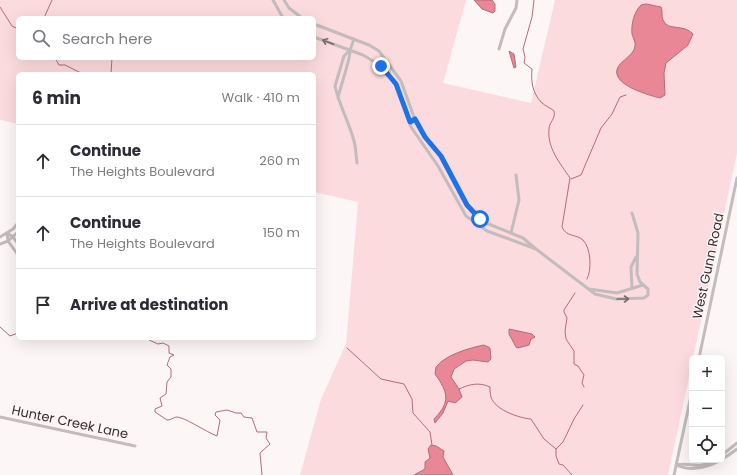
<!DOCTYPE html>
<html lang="en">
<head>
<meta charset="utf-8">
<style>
	body { margin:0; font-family:Poppins,sans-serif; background:#f2f2f3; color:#2b2b33 }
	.controls { position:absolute; right:12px; bottom:12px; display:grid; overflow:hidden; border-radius:6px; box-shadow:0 4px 16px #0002 }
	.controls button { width:36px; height:36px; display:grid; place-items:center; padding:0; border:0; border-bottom:1px solid #e1e1e2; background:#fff; color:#2b2b33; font:20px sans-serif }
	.stop { position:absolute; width:12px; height:12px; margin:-9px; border:3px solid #1a73e8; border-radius:50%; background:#fff }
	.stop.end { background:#1a73e8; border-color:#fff; box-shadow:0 1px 4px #0008 }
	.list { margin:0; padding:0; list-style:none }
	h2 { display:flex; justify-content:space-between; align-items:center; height:52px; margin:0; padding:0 16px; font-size:17px }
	h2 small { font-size:13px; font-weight:400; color:#7c7c81 }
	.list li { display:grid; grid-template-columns:26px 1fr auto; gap:12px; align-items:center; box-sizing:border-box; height:72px; padding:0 16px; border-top:1px solid #e1e1e2 }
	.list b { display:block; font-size:15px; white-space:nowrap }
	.list p { margin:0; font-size:13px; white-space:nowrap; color:#7c7c81 }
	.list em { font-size:13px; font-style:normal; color:#7c7c81 }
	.icon { flex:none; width:22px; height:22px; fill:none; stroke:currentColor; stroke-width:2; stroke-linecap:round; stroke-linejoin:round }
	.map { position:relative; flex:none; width:737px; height:475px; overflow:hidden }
	.search { position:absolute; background:#fff; box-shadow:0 4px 16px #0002; left:16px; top:16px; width:300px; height:44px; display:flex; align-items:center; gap:10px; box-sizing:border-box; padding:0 14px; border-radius:6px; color:#7c7c81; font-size:15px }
	.panel { position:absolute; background:#fff; box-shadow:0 4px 16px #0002; left:16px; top:72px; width:300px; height:268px; border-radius:6px }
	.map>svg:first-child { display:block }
	.green { fill:#fcdbde; fill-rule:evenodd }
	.water { fill:#e98796; stroke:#b36c77 }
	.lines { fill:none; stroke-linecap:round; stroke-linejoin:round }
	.stream { stroke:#b36c77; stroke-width:1 }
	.street { stroke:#c3bbbc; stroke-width:3 }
	.oneway { stroke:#756d6e }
	.route { stroke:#1a73e8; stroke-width:5 }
	.labels { text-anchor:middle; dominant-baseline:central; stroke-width:3; stroke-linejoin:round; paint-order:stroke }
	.street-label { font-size:13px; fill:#352e2f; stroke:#fdf6f7 }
</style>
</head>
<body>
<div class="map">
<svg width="737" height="475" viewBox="0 0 737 475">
	<rect width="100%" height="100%" fill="#fdf6f7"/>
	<path class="green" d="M0 0H466L443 83 531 103 555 0H737V153L668 475H300L321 399 346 344 358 202 314 192V74H18V124L0 120ZM18 18H314V58H18Z"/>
	<path class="water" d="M474 0H492L495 4V11L493 13 482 9Z
		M646 4 661 7C663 11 661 16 663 20 668 32 683 23 693 34L688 45 666 63 664 73 665 95 660 98C648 95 609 84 618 67 622 60 634 55 635 46 636 42 633 38 632 34 631 24 634 12 641 5Z
		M509 51 514 54 516 67 514 68Z
		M509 329 532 334 535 337 531 339 529 345 518 348 516 347 509 334Z
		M484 345 490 348 491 359 488 362 473 360 466 361 454 369 451 377 459 389 462 397 455 403 448 401 443 413 435 423 434 419C451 402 448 392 435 374L436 367C445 355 469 348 484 345Z
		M431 445 436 446 444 451 443 457 453 475H414L425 469V462L430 458 428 449Z"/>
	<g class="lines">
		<path class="stream" d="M534 0 532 17 523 49 525 57 524 63 532 69C531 81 532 92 541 102 545 106 551 108 554 111 556 119 549 122 549 129 547 148 560 163 570 178L562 227C566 237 576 234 583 240 591 248 592 270 587 279
			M0 7 12 26 18 29
			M44 18 52 0
			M55 58 59 65H65L83 74
			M111 74 112 58
			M571 179 581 175 601 128 612 114 620 97 626 95
			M575 293 564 310V312L567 318 565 331 566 339 574 351V364L578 366 584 375 582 383 584 387
			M0 327 10 336 18 333
			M149 338V340L158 344 163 343 169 346V353L174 355 170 357 167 365 171 369V377L167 382 166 394 160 398 162 406 155 409V412L167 420C171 420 173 418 176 417 183 416 208 433 217 436L220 420 215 415 216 412 227 410 236 413H241L244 417 252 418 257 432H267L266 438 270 444 260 453 262 475
			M347 348 381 379 404 384 412 399 413 413 430 432 432 445
			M459 389C470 384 479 382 490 387 490 390 490 394 491 397 495 410 519 418 531 419L544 439 556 449
			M572 475 563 465 559 464 556 456V449L563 442 574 419 583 405"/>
		<path class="street" d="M273 0 283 18
			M284 0 289 8 302 18
			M314 24 369 45 379 51 401 81 414 117 425 137 441 157 471 211 486 223 523 238 536 249 487 231 466 216 438 166 411 127 396 84 381 66 363 55 314 37
			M499 49 505 29 516 8 517 0
			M350 50 354 39
			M338 98C340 87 351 58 350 50L344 56 335 86C339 105 349 122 354 141 356 148 356 156 357 163
			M511 233 519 200 516 175
			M0 237 13 229 18 223
			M0 244 8 241 18 232
			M18 244 13 237 7 233 8 241 18 255
			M536 249 595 294 616 299 644 298 648 295V289L640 282 637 274 638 233 632 213
			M589 289 617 293 643 285
			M632 289 631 267 636 257
			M699 358 737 178
			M0 417 135 446
			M722 455 737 443
			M676 465C698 475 720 462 737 449
			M676 465C692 462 697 470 715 460
			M674 475 692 391"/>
	</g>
	<defs><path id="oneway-shaft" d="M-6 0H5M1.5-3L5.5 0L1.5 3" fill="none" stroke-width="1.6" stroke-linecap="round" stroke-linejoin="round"/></defs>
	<g class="oneway">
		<use href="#oneway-shaft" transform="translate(328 42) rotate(-159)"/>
		<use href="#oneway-shaft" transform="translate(623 299)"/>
	</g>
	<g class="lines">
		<path class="route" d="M381 66 396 84 410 122 415 119 425 137 441 156 467 205 480 219"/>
	</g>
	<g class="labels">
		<g class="street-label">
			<text transform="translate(708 266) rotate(-78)">West Gunn Road</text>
			<text transform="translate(70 422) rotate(12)">Hunter Creek Lane</text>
		</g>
	</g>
</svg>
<div class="controls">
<button>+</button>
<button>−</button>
<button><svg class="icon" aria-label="locate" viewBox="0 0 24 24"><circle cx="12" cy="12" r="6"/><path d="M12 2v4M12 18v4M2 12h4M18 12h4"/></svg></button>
</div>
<div class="stop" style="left:480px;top:219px"></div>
<div class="stop end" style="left:381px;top:66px"></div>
<div class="search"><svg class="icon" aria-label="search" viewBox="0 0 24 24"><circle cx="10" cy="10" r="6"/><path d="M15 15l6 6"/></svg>Search here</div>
<section class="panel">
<h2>6 min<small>Walk · 410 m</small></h2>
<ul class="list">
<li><svg class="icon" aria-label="ahead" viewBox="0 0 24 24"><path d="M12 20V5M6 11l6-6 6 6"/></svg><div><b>Continue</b><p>The Heights Boulevard</p></div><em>260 m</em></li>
<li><svg class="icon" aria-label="ahead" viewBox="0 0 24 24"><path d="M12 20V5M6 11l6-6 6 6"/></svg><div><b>Continue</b><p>The Heights Boulevard</p></div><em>150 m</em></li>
<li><svg class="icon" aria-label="arrive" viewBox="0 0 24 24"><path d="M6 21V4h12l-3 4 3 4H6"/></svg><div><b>Arrive at destination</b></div></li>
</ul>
</section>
</div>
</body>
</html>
